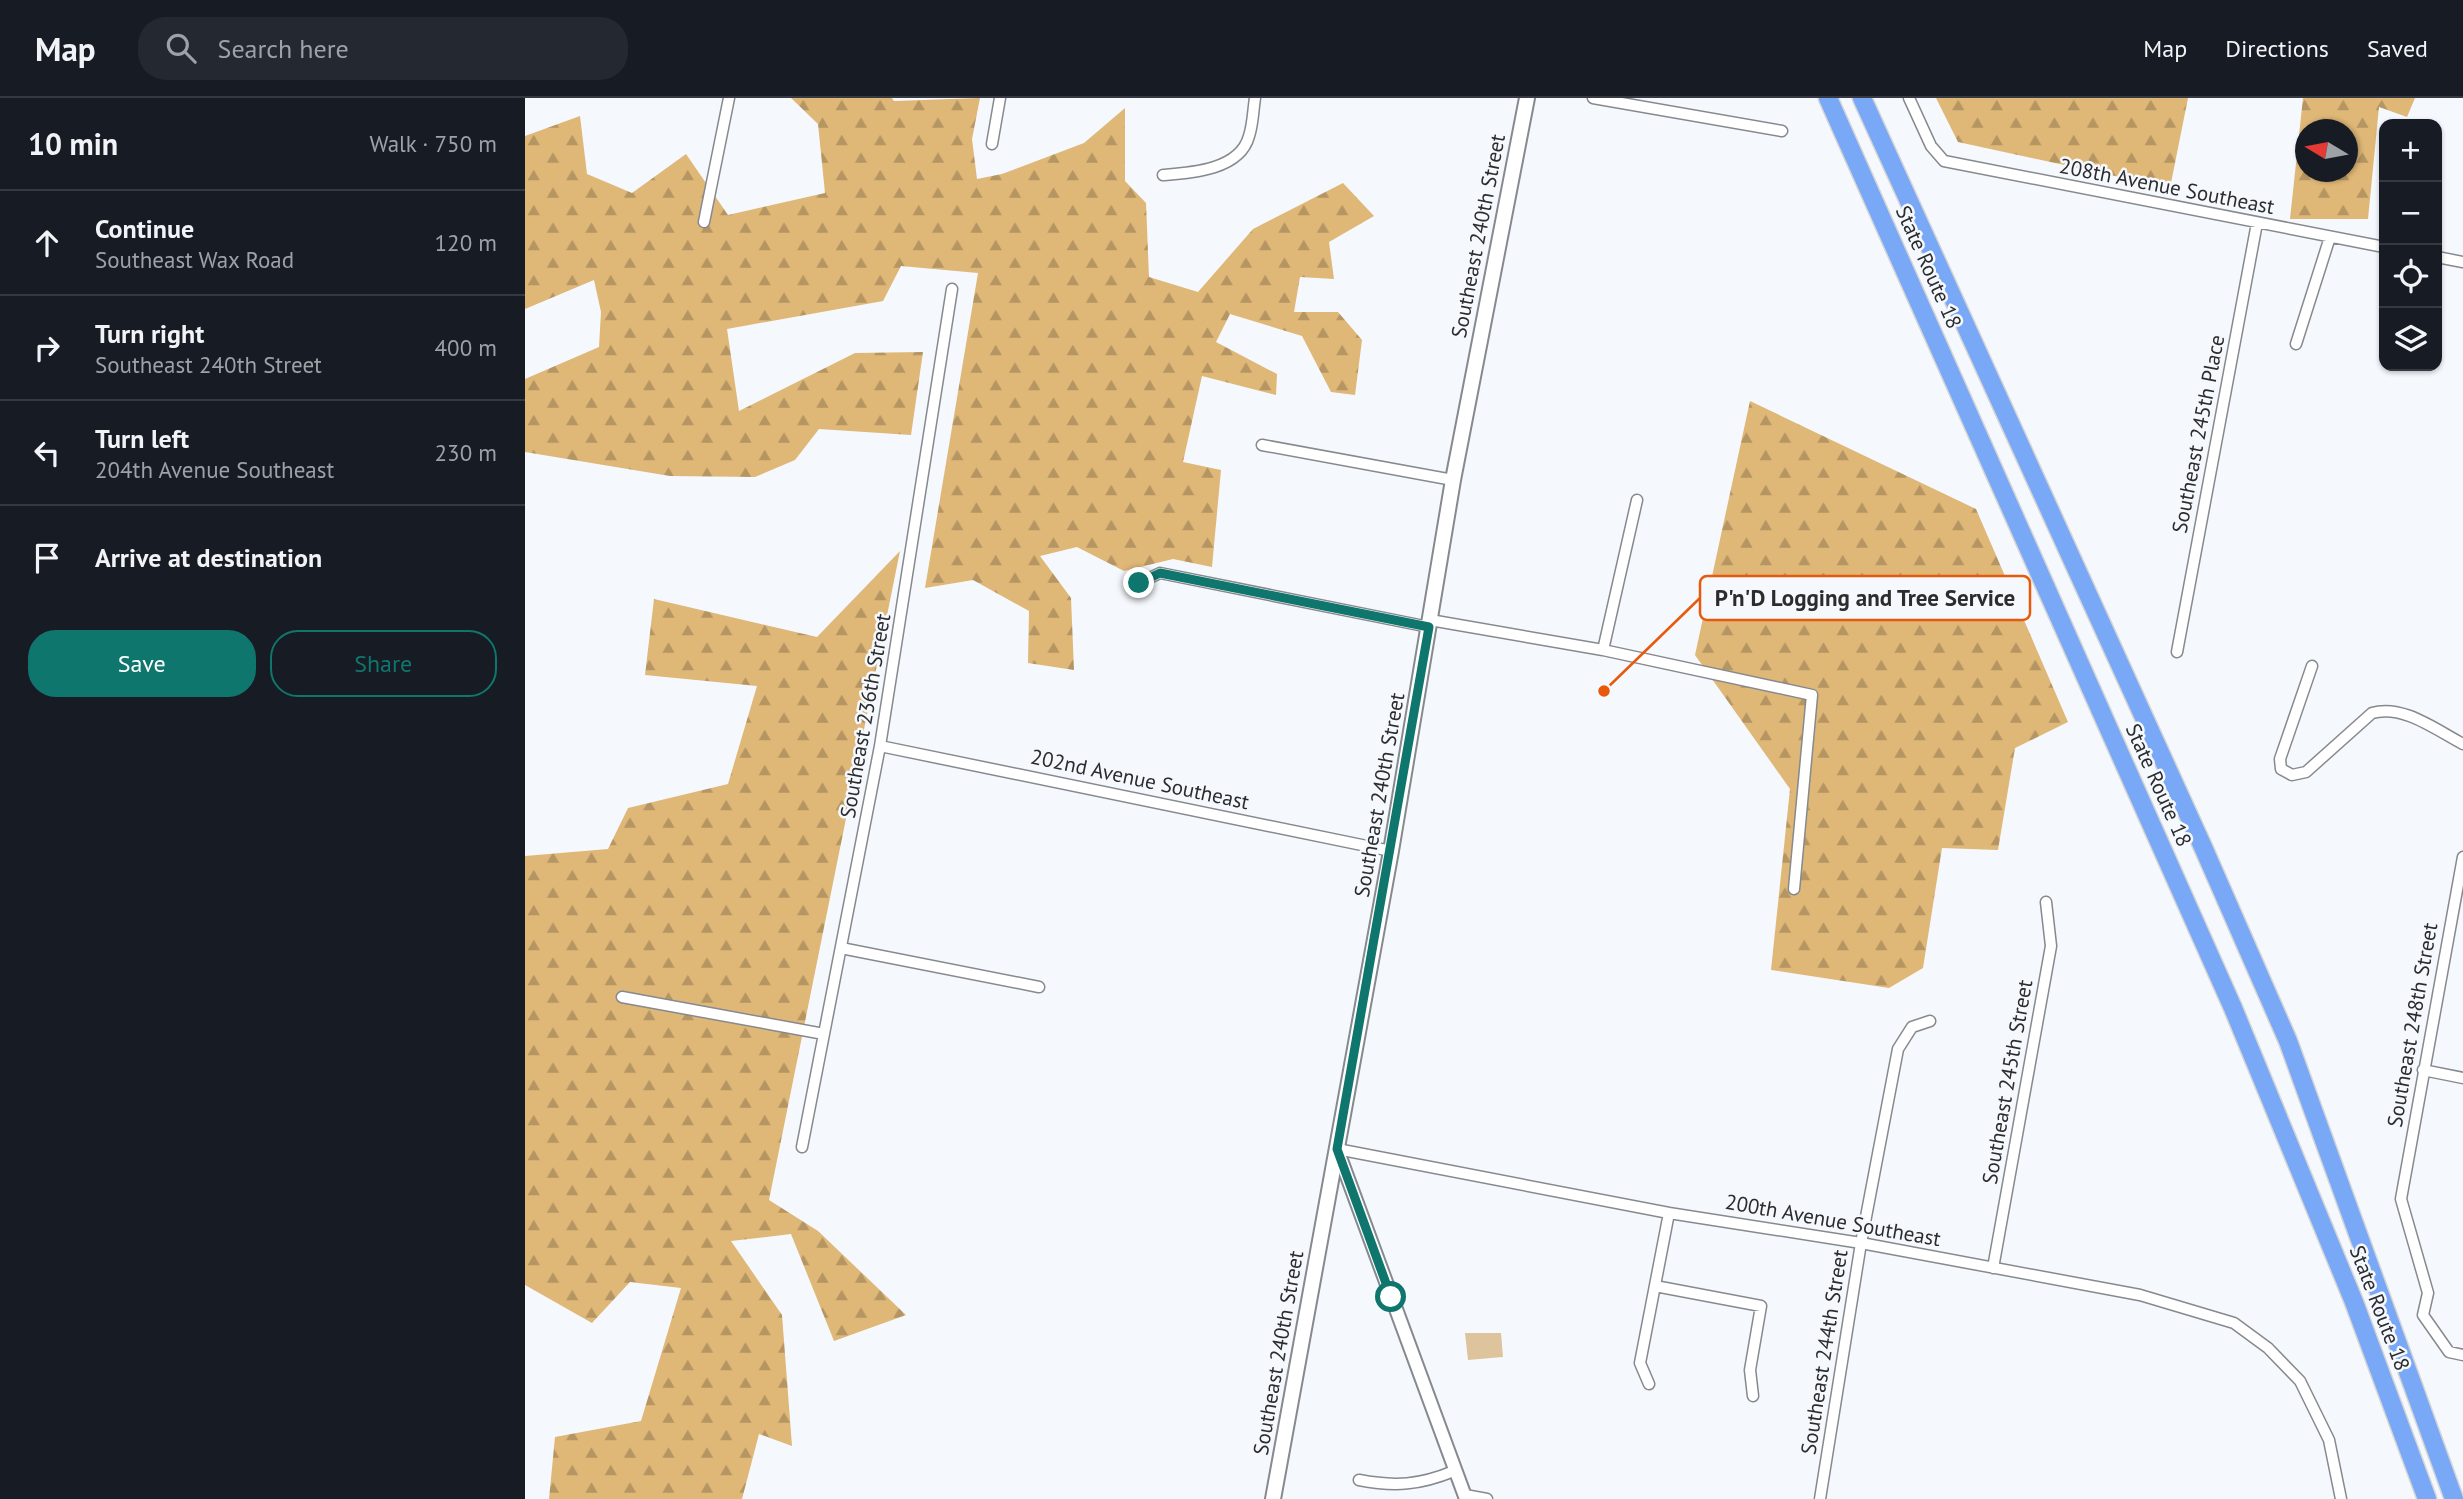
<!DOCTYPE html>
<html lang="en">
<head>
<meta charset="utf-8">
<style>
	body { margin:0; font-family:"PT Sans",sans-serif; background:#242831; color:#f1f3f6 }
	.controls { position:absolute; right:21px; top:21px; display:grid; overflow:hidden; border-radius:14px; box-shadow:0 2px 5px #0004 }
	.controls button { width:63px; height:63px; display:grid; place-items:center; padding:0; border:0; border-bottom:2px solid #363941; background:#171b24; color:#f1f3f6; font:35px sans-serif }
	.compass { position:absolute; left:1770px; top:21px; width:63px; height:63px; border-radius:50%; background:#171b24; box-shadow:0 2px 5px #0004; rotate:280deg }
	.stop { position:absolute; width:21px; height:21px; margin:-16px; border:5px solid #0f766e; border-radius:50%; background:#fff }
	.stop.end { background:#0f766e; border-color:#fff; box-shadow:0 2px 7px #0008 }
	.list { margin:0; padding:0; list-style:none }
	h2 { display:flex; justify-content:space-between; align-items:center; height:91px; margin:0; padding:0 28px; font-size:30px }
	h2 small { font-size:23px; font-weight:400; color:#9ea1a6 }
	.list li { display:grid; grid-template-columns:46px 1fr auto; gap:21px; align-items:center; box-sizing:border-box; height:105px; padding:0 28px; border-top:2px solid #363941 }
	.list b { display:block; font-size:26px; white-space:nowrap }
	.list p { margin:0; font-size:23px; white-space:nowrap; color:#9ea1a6 }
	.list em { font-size:23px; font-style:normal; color:#9ea1a6 }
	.actions { display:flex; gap:14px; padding:21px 28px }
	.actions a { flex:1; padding:16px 0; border:2px solid #0f766e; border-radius:28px; text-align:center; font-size:24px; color:#0f766e }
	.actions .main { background:#0f766e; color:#fff }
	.icon { flex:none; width:38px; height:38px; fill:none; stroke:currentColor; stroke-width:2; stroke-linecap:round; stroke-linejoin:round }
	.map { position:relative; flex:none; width:1938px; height:1401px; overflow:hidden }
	header { display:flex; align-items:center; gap:42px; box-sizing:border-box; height:98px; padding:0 35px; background:#171b24; border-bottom:2px solid #363941 }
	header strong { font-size:33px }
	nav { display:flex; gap:38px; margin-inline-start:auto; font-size:24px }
	.search { width:490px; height:63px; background:#242831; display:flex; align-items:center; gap:18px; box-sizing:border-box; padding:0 24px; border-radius:28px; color:#9ea1a6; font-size:26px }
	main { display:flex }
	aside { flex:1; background:#171b24 }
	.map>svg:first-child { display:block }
	.green { fill:#dec49d }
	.forest { fill:url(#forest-firs); fill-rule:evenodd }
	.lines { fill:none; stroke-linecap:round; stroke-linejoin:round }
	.minor-casing { stroke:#86898e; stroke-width:13 }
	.tertiary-casing { stroke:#86898e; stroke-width:16 }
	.secondary-casing { stroke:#86898e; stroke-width:18 }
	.motorway-casing { stroke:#d5d5d5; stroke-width:21 }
	.minor { stroke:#fff; stroke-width:10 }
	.tertiary { stroke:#fff; stroke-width:12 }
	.secondary { stroke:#fff; stroke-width:14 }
	.motorway { stroke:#79a8f7; stroke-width:18 }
	.route { stroke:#0f766e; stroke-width:9 }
	.labels { text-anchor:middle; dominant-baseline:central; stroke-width:5; stroke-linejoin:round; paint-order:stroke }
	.street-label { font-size:21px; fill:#2b2c2e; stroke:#f5f8fd }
	.leader { fill:none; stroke:#e8590c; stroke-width:2.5 }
	.callout-dot { fill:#e8590c; stroke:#f5f8fd; stroke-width:2.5 }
	.callout { fill:#f5f8fd; stroke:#e8590c; stroke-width:2.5 }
	.callout-label { font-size:23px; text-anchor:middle; font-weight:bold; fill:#2b2c2e }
</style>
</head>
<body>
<header>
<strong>Map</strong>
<div class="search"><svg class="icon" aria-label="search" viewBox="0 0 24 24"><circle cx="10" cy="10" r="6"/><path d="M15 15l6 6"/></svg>Search here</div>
<nav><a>Map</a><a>Directions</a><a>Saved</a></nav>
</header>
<main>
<aside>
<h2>10 min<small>Walk · 750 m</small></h2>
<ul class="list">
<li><svg class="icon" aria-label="ahead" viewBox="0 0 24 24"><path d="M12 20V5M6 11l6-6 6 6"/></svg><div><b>Continue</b><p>Southeast Wax Road</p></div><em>120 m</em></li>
<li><svg class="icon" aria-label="right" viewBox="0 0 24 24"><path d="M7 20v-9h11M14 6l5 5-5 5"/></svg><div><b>Turn right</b><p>Southeast 240th Street</p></div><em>400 m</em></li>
<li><svg class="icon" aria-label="left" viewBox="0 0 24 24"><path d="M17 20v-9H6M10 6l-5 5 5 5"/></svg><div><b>Turn left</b><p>204th Avenue Southeast</p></div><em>230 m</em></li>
<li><svg class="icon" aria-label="arrive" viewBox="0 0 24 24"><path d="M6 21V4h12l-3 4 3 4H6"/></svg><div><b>Arrive at destination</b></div></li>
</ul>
<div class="actions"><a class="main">Save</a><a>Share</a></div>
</aside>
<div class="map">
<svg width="1938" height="1401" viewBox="0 0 1938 1401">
	<defs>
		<pattern id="forest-firs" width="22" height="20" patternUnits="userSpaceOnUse" patternTransform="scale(1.75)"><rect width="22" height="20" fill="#dfb777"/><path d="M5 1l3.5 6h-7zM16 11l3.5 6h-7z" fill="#b59562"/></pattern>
	</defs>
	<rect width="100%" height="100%" fill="#f5f8fd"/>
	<path class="green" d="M940 1235H976L978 1259 943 1262Z"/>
	<path class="forest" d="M266 0H367L369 3 455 0 447 41 452 81 477 76 559 45 600 10V83L621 105 624 179 673 194 728 131 818 85 849 118 804 144 809 181 775 179 769 214H813L837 242 830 297 806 294 777 238 705 216 691 244 752 276 751 297 677 278 658 364 696 372 687 469 648 461 599 473 552 449 515 458 546 500 549 572 503 565 504 513 448 482 400 490 453 175 376 168 358 203 202 231 214 313 330 255 398 254 386 337 294 331 270 362 230 379 145 378 0 354V281L74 249 76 214 69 182 0 211V38L55 18 62 76 107 95 161 56 203 117 300 95 293 26Z
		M1411 0H1663L1645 90 1433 44Z
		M1778 0H1890L1882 19 1854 9 1843 121H1765ZM1780 32H1822V74H1780Z
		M1225 303 1451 411 1543 624 1490 650 1473 752 1417 750 1398 870 1364 890 1246 872 1265 691 1170 557Z
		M375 453 244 1102 293 1133 381 1217 309 1243 266 1136 206 1143 257 1217 267 1348 234 1336 217 1401H24L30 1339 116 1323 156 1190 105 1184 67 1225 0 1187V758L83 751 103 710 203 686 232 588 120 577 129 501 292 539Z"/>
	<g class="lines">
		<defs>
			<path id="minor" d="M1068 0 1257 33
				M1384 0 1406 48 1419 63 1859 149
				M467 46 475 0
				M638 77C666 75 715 72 724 38 728 26 728 13 730 0
				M179 124 204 0
				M1912 159 1938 164
				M1771 246 1805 139
				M737 347 928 382
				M614 485 635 475 904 529
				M905 522 1078 552 1287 597 1269 791
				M1078 552 1112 402
				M1652 554 1732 125
				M1787 568 1755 661 1756 671 1767 677 1781 674 1847 615C1878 606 1911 632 1938 646
				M355 648 866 753
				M1938 759 1876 1101 1903 1195 1898 1217 1924 1254 1938 1257
				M316 850 514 889
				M97 899 299 936
				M1898 972 1938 980
				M277 1049 355 648 427 191
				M812 1051 1144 1115 1336 1145 1615 1197 1709 1225 1743 1250 1775 1283 1804 1342 1816 1401
				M1468 1170 1526 848 1521 804
				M1130 1188 1236 1208 1225 1272 1228 1298
				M1124 1286 1115 1265 1144 1115
				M834 1382C870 1389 895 1387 929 1373
				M940 1397 962 1401
				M1295 1401 1336 1145 1373 951 1387 929 1405 923"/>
			<path id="tertiary" d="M812 1051 941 1401"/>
			<path id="secondary" d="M748 1401 866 753 928 382 1002 0"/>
			<path id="motorway" d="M1303 0 1708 910 1829 1204 1902 1401
				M1337 0 1678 749 1763 943 1929 1401"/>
		</defs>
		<use href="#minor" class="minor-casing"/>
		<use href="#tertiary" class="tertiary-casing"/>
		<use href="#secondary" class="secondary-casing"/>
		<use href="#motorway" class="motorway-casing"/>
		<use href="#minor" class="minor"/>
		<use href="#tertiary" class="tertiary"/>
		<use href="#secondary" class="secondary"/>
		<use href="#motorway" class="motorway"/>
	</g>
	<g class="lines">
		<path class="route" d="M614 485 635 475 904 529 812 1051 866 1199"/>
	</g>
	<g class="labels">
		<g class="street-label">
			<text transform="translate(1642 88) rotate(11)">208th Avenue Southeast</text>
			<text transform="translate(953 138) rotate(-79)">Southeast 240th Street</text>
			<text transform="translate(1404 169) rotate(66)">State Route 18</text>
			<text transform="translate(1673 336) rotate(-79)">Southeast 245th Place</text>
			<text transform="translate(340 618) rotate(-80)">Southeast 236th Street</text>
			<text transform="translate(615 681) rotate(12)">202nd Avenue Southeast</text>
			<text transform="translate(1634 687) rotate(66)">State Route 18</text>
			<text transform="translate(854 697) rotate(-80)">Southeast 240th Street</text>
			<text transform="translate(1887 927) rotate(-80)">Southeast 248th Street</text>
			<text transform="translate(1482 984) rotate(-80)">Southeast 245th Street</text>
			<text transform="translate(1308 1122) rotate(10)">200th Avenue Southeast</text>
			<text transform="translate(1855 1210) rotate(69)">State Route 18</text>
			<text transform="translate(1299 1254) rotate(-81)">Southeast 244th Street</text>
			<text transform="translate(753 1255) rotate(-80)">Southeast 240th Street</text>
		</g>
	</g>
	<path class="leader" d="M1079 593L1175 500"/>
	<circle class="callout-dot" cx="1079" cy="593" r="7"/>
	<rect class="callout" x="1175" y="478" width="330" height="44" rx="7"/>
	<g class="callout-label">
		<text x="1340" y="508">P'n'D Logging and Tree Service</text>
	</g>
</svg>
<div class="controls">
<button>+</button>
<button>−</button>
<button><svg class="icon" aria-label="locate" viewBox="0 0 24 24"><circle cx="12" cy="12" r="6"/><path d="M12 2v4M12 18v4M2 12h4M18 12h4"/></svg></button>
<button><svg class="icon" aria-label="layers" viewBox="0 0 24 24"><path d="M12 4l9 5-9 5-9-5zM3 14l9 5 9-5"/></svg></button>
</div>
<svg class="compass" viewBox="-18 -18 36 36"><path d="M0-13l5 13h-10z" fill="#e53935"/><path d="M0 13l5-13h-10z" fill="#9ea1a6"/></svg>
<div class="stop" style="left:866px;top:1199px"></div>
<div class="stop end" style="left:614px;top:485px"></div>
</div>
</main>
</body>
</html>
